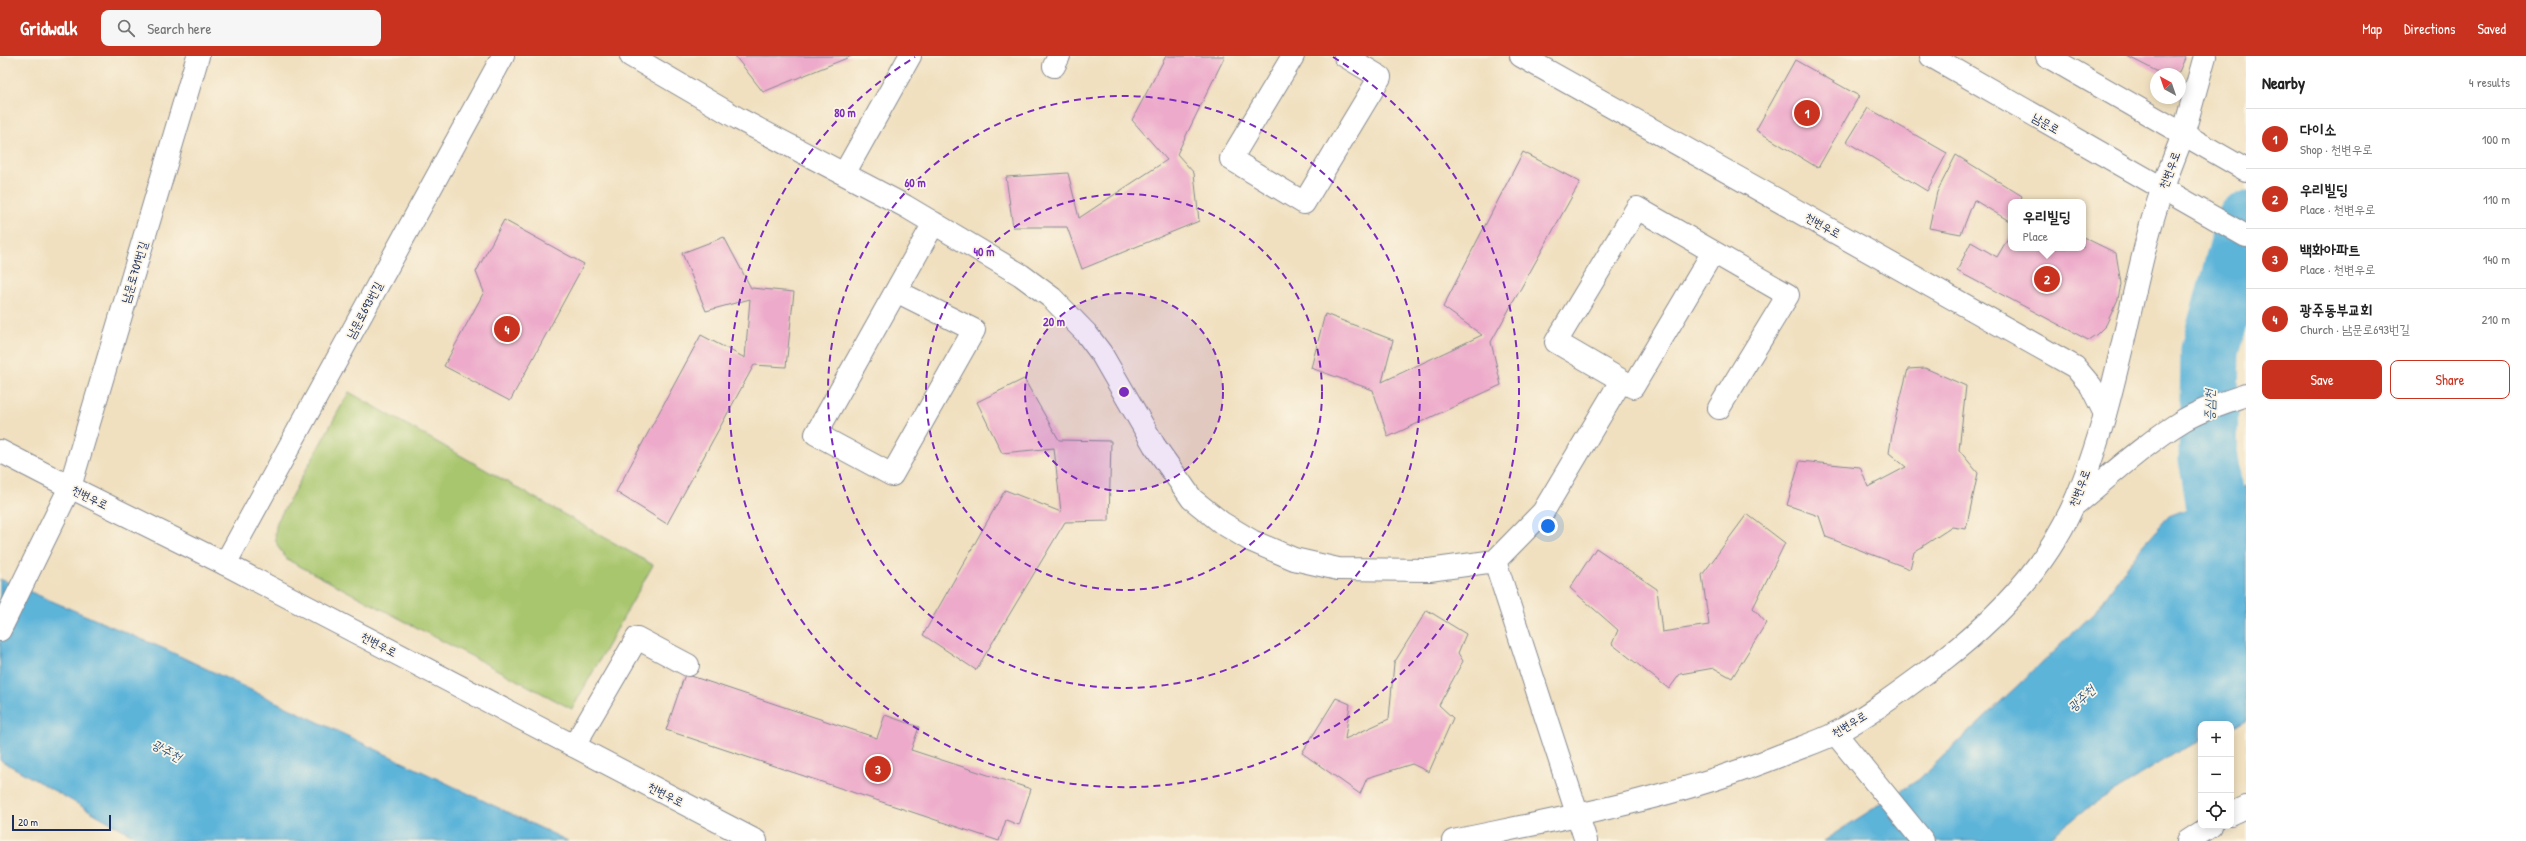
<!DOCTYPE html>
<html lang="en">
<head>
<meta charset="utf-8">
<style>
	body { margin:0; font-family:"Patrick Hand","Poor Story",sans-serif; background:#f6f6f6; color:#222 }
	.controls { position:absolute; right:12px; bottom:12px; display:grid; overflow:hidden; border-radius:8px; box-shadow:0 2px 10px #0003 }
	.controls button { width:36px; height:36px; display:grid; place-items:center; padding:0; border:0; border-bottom:1px solid #e0e0e0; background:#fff; color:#222; font:20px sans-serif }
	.compass { position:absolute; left:2150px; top:12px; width:36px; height:36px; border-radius:50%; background:#fff; box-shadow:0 2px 10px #0003; rotate:320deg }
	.scale { position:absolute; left:12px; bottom:10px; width:99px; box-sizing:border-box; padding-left:4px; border:2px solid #1b2f5e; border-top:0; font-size:11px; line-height:14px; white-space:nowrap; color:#1b2f5e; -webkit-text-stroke:3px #fcf5e5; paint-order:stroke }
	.you { position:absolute; left:1548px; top:470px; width:14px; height:14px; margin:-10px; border:3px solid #fff; border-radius:50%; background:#1a73e8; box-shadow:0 0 0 6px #1a73e833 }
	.badge { display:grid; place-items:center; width:26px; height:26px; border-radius:50%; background:#c8321e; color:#fff; font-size:13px; font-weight:700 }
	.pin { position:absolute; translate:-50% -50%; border:2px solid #fff; box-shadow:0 1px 4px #0006 }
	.popup { position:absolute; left:2008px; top:143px; width:78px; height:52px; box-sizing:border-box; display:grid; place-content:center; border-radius:8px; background:#fff; filter:drop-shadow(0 1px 3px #0005); font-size:13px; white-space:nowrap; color:#767676 }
	.popup b { font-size:15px; color:#222 }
	.popup::after { content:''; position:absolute; left:50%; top:100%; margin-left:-8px; border:8px solid transparent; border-top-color:#fff }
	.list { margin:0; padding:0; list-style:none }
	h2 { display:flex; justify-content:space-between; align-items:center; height:52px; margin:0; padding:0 16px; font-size:17px }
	h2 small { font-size:13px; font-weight:400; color:#767676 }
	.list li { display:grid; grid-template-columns:26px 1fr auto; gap:12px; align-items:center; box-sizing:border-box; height:60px; padding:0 16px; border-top:1px solid #e0e0e0 }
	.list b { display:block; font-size:15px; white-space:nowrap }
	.list p { margin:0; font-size:13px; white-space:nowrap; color:#767676 }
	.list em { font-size:13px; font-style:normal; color:#767676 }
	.actions { display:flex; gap:8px; padding:12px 16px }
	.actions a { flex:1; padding:9px 0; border:1px solid #c8321e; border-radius:8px; text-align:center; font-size:14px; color:#c8321e }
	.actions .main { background:#c8321e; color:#fff }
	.icon { flex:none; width:22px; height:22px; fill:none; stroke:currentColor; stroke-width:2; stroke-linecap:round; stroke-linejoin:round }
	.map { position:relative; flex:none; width:2246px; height:785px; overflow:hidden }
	header { display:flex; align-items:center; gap:24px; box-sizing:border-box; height:56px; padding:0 20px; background:#c8321e; color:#fff }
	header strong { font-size:19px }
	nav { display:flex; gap:22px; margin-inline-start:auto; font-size:14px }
	.search { width:280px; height:36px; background:#f6f6f6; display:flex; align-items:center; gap:10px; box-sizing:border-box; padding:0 14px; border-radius:8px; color:#767676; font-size:15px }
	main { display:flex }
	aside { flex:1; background:#fff }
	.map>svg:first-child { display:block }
	.green { fill:#a8c66d; stroke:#627a66 }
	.water { fill:#5cb4d9; stroke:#3c729c }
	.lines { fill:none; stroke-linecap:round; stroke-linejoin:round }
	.river { stroke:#5cb4d9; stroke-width:59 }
	.building { fill:#edaaca }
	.minor-casing { stroke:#86888f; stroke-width:24 }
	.major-casing { stroke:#86888f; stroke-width:24 }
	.minor { stroke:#fff; stroke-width:22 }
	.major { stroke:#fff; stroke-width:22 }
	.ring { fill:none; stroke:#7b2cbf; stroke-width:2; stroke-dasharray:7 5 }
	.labels { text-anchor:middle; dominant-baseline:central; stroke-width:3.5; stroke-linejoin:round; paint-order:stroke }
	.street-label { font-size:12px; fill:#1b2f5e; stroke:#fcf5e5 }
	.water-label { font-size:13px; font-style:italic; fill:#2e5783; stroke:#fcf5e5 }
	.centre { fill:#7b2cbf; stroke:#fcf5e5; stroke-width:2 }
	.ring-label { font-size:12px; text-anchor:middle; font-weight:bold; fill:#7b2cbf; stroke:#fcf5e5; stroke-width:3.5; stroke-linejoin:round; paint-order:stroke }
</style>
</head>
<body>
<header>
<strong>Gridwalk</strong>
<div class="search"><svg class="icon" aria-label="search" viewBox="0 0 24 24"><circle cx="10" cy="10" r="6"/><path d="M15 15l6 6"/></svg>Search here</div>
<nav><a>Map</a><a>Directions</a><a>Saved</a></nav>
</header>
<main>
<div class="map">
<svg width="2246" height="785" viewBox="0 0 2246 785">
	<rect width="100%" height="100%" fill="#fcf5e5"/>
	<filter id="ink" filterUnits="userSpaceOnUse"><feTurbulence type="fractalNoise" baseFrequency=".025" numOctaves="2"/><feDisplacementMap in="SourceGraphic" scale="8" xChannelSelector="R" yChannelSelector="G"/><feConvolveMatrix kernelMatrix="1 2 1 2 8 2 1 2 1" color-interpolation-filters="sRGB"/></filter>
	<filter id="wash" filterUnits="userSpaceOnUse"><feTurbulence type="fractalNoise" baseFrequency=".012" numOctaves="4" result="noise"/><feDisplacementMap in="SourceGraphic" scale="16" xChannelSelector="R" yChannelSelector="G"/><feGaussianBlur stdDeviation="0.9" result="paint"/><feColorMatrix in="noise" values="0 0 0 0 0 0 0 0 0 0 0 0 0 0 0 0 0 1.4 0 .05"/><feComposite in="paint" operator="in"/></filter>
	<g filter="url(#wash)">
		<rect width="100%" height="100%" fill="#f0e0c0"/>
		<path class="green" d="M349 336 653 509 572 653 288 504C276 490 273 484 277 466Z"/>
		<path class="water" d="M2246 430V665L2231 671V668H2201V685L2179 695 2086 753 2046 785H1823L1918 724 2094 557 2142 490 2169 460Z
			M0 523 167 594 568 785H143L0 704Z"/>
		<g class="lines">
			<path class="river" d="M2204 521 2218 489 2215 445 2208 402 2210 294 2246 165"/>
		</g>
		<g id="blocks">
			<path class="building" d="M735 0H852L763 36Z
				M1166 0H1225L1177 98 1194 117 1199 165 1082 213 1067 171H1013L1006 121 1068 117 1079 162 1167 104 1132 64Z
				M2127 0H2186L2178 18H2162Z
				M1795 4 1859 40 1818 112 1756 74Z
				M1868 52 1947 97 1927 135 1847 86Z
				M1523 96 1580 126 1491 286 1501 329 1388 381 1373 334 1311 312 1325 258 1393 284 1382 326 1482 279 1443 251Z
				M1956 99 2022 140 2020 146H2011V166L1974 144 1961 178 1929 172 1937 136Z
				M504 164 584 208 510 345 444 310 484 236 476 216Z
				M2011 177V192H2083V181L2116 197 2121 228 2118 243 2106 269 2097 278 2088 284 1957 215 1971 186 1997 201Z
				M724 181 751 232 794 236 786 311 754 309 667 468 616 436 701 279 745 302 750 243 706 255 682 197Z
				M1925 312 1966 330 1959 394 1978 417 1966 473 1952 471 1914 496 1910 513 1826 481 1819 460 1787 449 1800 405 1860 411 1868 431 1906 411 1889 397 1893 372 1908 313Z
				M1024 323 1059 384 1111 385 1109 465 1065 466 976 614 923 579 1005 434 1061 456 1054 392 1002 397 977 346Z
				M1747 458 1785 487 1753 552 1766 567 1732 622 1714 612 1680 618 1669 633 1612 588 1618 574 1570 532 1596 492 1657 533 1662 576 1709 569 1702 519Z
				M1427 554 1466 578 1458 597 1463 605 1439 649 1453 662 1429 716 1412 708 1367 722 1360 738 1302 697 1336 642 1350 648 1345 683 1389 663 1394 607Z
				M685 618 877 682 885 659 919 671 911 694 1031 733 1019 769 1006 764 999 785 666 674Z"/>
		</g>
	</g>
	<g filter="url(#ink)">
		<use href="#blocks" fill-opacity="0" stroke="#86888f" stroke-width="1"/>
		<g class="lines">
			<defs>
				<path id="minor" d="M631 0 739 63 905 150 1021 219 1052 242 1086 277 1101 297 1154 389 1192 443 1222 467 1252 485 1294 503 1338 513 1429 514 1495 505 1586 785
					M1293 0 1231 103 1304 147 1380 21 1345 0
					M1521 0 2075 311 2091 330 2105 358
					M1054 10 1059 0
					M2183 79 2205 0
					M844 118 910 0
					M1713 196 1633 331 1556 286 1637 152 1788 239 1719 352
					M896 235 974 274 892 419 816 378 934 167
					M0 395 70 431
					M1495 505 1543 456 1621 325
					M225 508 503 0
					M0 574 70 431 198 0
					M1835 677 1923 785
					M574 690 637 582 688 609"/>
				<path id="major" d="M1931 0 2246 180
					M2047 0 2246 114
					M70 431 225 508 756 785
					M2073 450C2109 421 2144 388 2184 364 2203 353 2225 346 2246 339
					M2231 758 2246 751
					M1453 785C1563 762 1675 742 1779 700 1798 692 1819 686 1836 677 1874 656 1909 629 1943 604 1996 563 2045 512 2073 450 2110 367 2125 269 2148 180 2157 145 2170 112 2183 79
					M2188 785 2211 770"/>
			</defs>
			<use href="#minor" class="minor-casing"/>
			<use href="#major" class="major-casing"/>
			<use href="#minor" class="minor"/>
			<use href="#major" class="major"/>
		</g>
	</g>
	<circle cx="1124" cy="336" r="99" fill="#7b2cbf" fill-opacity=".12"/>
	<g class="ring">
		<circle cx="1124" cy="336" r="99"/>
		<circle cx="1124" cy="336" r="198"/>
		<circle cx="1124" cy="336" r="296"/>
		<path d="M1333 1A395 395 0 1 1 915 1"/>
	</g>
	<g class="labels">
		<g class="street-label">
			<text transform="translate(2046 67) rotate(30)">남문로</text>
			<text transform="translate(2169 114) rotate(-69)">천변우로</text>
			<text transform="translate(1823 169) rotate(29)">천변우로</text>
			<text transform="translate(134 216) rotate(-73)">남문로701번길</text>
			<text transform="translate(364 254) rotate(-62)">남문로693번길</text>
			<text transform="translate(2079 432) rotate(-69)">천변우로</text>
			<text transform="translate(90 441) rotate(26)">천변우로</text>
			<text transform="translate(379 588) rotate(28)">천변우로</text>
			<text transform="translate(1849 668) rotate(-31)">천변우로</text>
			<text transform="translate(666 738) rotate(27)">천변우로</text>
		</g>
		<g class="water-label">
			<text transform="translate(2209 349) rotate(-89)">증심천</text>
			<text transform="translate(2081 642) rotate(-43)">광주천</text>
			<text transform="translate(167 694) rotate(29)">광주천</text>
		</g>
	</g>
	<circle cx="1124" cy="336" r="6" class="centre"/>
	<g class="ring-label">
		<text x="845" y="61">80 m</text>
		<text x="915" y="131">60 m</text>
		<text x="984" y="200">40 m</text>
		<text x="1054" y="270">20 m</text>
	</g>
</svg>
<div class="controls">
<button>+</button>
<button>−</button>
<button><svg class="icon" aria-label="locate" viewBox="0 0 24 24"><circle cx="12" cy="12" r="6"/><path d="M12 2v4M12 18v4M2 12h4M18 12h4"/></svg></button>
</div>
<svg class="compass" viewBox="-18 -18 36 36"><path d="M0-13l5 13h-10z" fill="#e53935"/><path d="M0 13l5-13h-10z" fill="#767676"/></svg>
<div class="scale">20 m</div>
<div class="you"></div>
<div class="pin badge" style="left:1807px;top:57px">1</div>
<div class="pin badge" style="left:2047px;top:223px">2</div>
<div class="popup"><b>우리빌딩</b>Place</div>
<div class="pin badge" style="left:878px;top:713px">3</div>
<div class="pin badge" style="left:507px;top:273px">4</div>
</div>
<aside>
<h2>Nearby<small>4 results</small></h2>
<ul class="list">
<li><span class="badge">1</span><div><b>다이소</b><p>Shop · 천변우로</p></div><em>100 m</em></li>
<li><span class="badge">2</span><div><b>우리빌딩</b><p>Place · 천변우로</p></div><em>110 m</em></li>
<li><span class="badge">3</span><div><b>백화아파트</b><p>Place · 천변우로</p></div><em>140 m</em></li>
<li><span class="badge">4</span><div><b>광주동부교회</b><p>Church · 남문로693번길</p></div><em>210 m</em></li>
</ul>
<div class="actions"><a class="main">Save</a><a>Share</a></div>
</aside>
</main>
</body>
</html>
